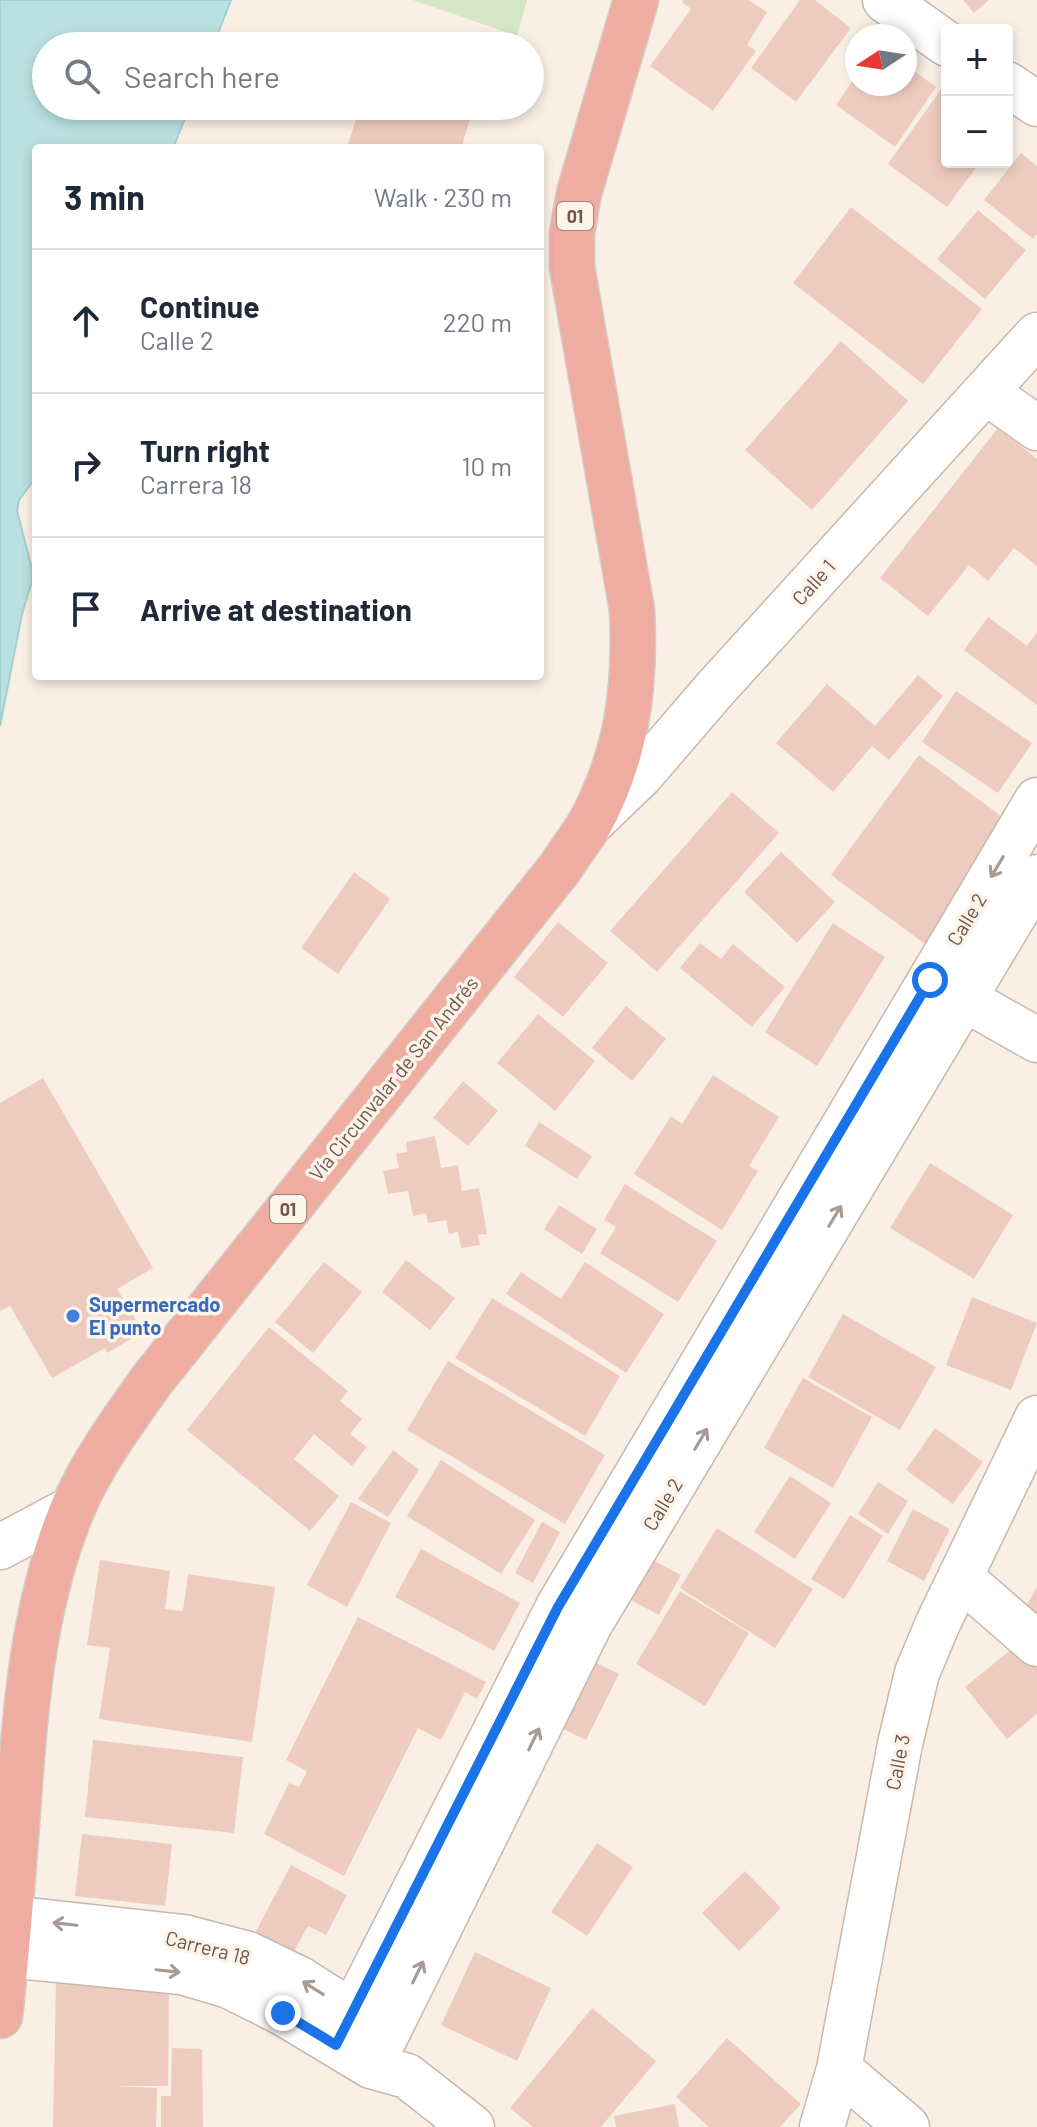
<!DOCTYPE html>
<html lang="en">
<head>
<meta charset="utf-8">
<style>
	body { margin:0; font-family:Barlow,sans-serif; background:#f6f6f7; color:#1f2937 }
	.controls { position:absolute; right:24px; top:24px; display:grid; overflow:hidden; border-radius:8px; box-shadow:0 4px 12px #0003 }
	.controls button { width:72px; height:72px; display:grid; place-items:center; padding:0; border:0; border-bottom:2px solid #e0e1e3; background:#fff; color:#1f2937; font:40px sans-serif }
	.compass { position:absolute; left:845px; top:24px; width:72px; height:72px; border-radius:50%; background:#fff; box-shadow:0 4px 12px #0003; rotate:258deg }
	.stop { position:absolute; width:24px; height:24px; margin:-18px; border:6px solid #1a73e8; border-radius:50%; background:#fff }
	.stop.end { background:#1a73e8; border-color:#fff; box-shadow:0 2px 8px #0008 }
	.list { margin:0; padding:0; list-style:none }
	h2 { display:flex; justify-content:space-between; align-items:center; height:104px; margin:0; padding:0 32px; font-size:34px }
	h2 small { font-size:26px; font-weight:400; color:#747a83 }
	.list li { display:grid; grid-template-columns:52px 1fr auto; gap:24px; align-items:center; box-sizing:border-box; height:144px; padding:0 32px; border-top:2px solid #e0e1e3 }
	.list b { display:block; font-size:30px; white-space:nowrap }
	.list p { margin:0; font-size:26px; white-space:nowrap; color:#747a83 }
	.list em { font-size:26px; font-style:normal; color:#747a83 }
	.icon { flex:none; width:44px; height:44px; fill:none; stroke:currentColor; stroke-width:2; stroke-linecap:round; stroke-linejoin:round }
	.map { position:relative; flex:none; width:1037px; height:2127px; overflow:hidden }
	.search { position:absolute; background:#fff; box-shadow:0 4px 12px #0003; left:32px; top:32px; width:512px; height:88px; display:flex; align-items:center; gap:20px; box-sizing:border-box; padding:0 28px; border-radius:44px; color:#747a83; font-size:30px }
	.panel { position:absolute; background:#fff; box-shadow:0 4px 12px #0003; left:32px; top:144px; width:512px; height:536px; border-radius:8px }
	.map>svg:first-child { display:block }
	.green { fill:#d5e6c4 }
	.water { fill:#bbe0e1; stroke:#a2d0d2; stroke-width:2 }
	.building { fill:#edccbf }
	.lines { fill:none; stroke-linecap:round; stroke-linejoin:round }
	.minor-casing { stroke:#cab7ac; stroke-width:47 }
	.highway-casing { stroke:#d4ccc9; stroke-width:47 }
	.minor { stroke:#fff; stroke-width:44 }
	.highway { stroke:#efada1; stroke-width:44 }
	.oneway { stroke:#a99a94 }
	.route { stroke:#1a73e8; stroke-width:10 }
	.shop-dot { fill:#3f7fe0; stroke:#fdf4ea; stroke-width:3 }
	.labels { text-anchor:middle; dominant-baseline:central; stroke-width:7; stroke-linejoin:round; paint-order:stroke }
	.shield { fill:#fdf4ea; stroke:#9a857b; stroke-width:2 }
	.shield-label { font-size:18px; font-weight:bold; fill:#70564c }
	.street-label { font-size:20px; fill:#70564c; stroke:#fdf4ea }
	.shop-label { font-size:20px; font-weight:bold; fill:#366cbe; stroke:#fdf4ea; text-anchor:start }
</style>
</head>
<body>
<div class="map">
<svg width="1037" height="2127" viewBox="0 0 1037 2127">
	<rect width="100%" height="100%" fill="#faefe4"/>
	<path class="green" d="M413 0H527L517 36Z"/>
	<path class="water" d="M0 0H231L213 46H46V106H190L173 148H36V477L19 500 17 511 31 565 32 581 22 614 0 726Z"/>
	<path class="building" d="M683 0H748L767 12 747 45 756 51 713 111 650 66 691 9 682 2Z
		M800 0H815L851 28 796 102 751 68Z
		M963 0H989L974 13Z
		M382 32 427 45V46H378Z
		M905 64 936 87 895 147 836 105 857 74V84H905Z
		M942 88 947 92V162H980L947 207 888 164Z
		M360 106H474L461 148H347Z
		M1021 153 1037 166V234L1033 239 984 200Z
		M851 207 982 309 923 384 793 283Z
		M978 210 1026 250 985 299 937 259Z
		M841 341 908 401 812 510 745 450Z
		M998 428 1037 459V566L1014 548 988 581 969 565 928 616 880 578Z
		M988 617 1027 646 1037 632V705L964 650Z
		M918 675 943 696 889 760 872 746 833 792 776 743 827 684 875 726Z
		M956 691 1032 743 998 793 922 742Z
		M919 755 1013 825 925 944 831 875Z
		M732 792 779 833 657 972 610 931Z
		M781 852 835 902 797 943 744 892Z
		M354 872 390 899 338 974 301 948Z
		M558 922 608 963 563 1017 514 977Z
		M833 923 885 957 817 1066 765 1032Z
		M700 943 721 959 733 944 785 987 752 1027 680 968Z
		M626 1006 666 1039 632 1081 592 1048Z
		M538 1014 595 1061 555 1111 497 1063Z
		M713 1075 779 1117 749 1166 758 1171 722 1230 634 1174 671 1116 682 1124Z
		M43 1078 153 1268 117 1289 143 1332 107 1353 105 1348 52 1378 10 1306 0 1311V1103Z
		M463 1081 498 1111 468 1146 433 1118Z
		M539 1122 592 1156 577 1179 525 1146Z
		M435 1136 441 1168 458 1165 462 1191 479 1188 487 1234 478 1235 480 1245 461 1248 458 1232 449 1234 446 1220 428 1223 426 1213 413 1216 408 1191 388 1194 383 1171 399 1168 396 1154 407 1152 406 1142Z
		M930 1163 1013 1215 974 1279 890 1228Z
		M625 1184 717 1241 678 1302 600 1253 616 1227 604 1220Z
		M559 1205 597 1229 582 1254 544 1229Z
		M406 1260 455 1298 430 1330 382 1292Z
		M324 1262 362 1292 313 1353 275 1322Z
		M585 1262 664 1314 626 1373 506 1294 521 1272 561 1299Z
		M972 1297 1037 1323 1011 1390 946 1365Z
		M492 1298 620 1376 585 1436 455 1358Z
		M843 1314 936 1367 900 1430 808 1377Z
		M269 1327 348 1391 340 1401 362 1419 350 1434 367 1447 352 1466 314 1434 294 1459 339 1496 310 1531 187 1430Z
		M448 1361 605 1455 565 1524 407 1430Z
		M803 1378 872 1417 833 1488 764 1448Z
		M935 1428 983 1462 953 1504 906 1470Z
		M393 1450 419 1470 388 1517 358 1499Z
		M441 1460 535 1520 501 1574 407 1516Z
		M790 1476 831 1503 795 1559 754 1532Z
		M878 1482 908 1501 888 1534 858 1514Z
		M351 1502 391 1523 347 1607 307 1585Z
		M913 1509 950 1529 924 1581 887 1561Z
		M850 1515 883 1536 844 1599 811 1579Z
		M542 1522 560 1532 533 1583 515 1573Z
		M717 1528 813 1589 775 1648 680 1588Z
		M421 1549 520 1603 494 1651 395 1597Z
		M651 1559 681 1575 659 1615 629 1599Z
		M100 1560 170 1571 165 1609 183 1611 188 1574 275 1587 252 1742 99 1719 110 1648 87 1645Z
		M1037 1587V1624L1021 1615Z
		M680 1591 749 1633 705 1706 636 1664Z
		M358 1617 486 1682 477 1699 465 1692 441 1740 418 1728 344 1876 264 1834 289 1783 299 1787 307 1771 286 1760Z
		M1018 1644 1037 1668V1714L1007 1739 965 1687Z
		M594 1662 619 1674 586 1740 561 1728Z
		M93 1740 243 1757 234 1833 85 1817Z
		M82 1834 172 1844 165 1906 75 1896Z
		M597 1843 633 1867 587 1936 551 1912Z
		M291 1865 347 1895 326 1935 308 1926 292 1955 254 1935Z
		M745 1871 781 1908 739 1951 702 1913Z
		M475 1952 551 1988 517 2061 441 2025Z
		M56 1982 169 1984 168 2086H114L157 2088 156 2127H53Z
		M592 2008 656 2061 601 2127H533L510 2108Z
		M727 2038 801 2104 780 2127H709L676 2097Z
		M172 2048 202 2049 203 2127H161V2096H171Z
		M675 2104 679 2127H616L614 2116Z"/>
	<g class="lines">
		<defs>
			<path id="minor" d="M885 0 947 44
				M1007 84 1037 104
				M986 392 1037 428
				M589 825 641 775 715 689 1037 335
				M938 984 1037 1040
				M0 1547 73 1508
				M960 1577 1037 1644
				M10 1918 184 1937 248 1954 300 1979 377 2028
				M7 1955 182 1972 229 1986 283 2013 371 2066 407 2076 472 2127
				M336 2045 558 1607 1037 800
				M371 2066 590 1624 1037 877
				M839 2069 907 2127
				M822 2127 839 2069 900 1744 917 1673 938 1623 1037 1418"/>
			<path id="highway" d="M0 2016C8 1948 13 1879 18 1810 25 1709 33 1605 72 1510 91 1464 123 1421 152 1380L560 868C569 854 579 841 588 827 627 757 636 688 632 610L572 267V233L579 193 636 0"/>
		</defs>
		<use href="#minor" class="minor-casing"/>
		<use href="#highway" class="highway-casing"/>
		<use href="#minor" class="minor"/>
		<use href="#highway" class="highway"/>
	</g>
	<defs><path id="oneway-shaft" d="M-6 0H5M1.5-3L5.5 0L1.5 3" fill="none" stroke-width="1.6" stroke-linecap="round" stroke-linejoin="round" transform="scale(2)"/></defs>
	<g class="oneway">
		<use href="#oneway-shaft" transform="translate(997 867) rotate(121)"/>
		<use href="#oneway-shaft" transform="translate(835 1216) rotate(-59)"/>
		<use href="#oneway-shaft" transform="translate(701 1439) rotate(-59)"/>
		<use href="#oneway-shaft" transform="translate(534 1739) rotate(-64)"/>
		<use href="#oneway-shaft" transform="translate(65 1924) rotate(-174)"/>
		<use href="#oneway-shaft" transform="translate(168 1971) rotate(6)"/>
		<use href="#oneway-shaft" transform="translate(418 1972) rotate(-64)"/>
		<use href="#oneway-shaft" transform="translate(313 1988) rotate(-148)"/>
	</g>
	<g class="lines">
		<path class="route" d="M283 2013 336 2045 558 1607 930 980"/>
	</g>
	<circle class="shop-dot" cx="73" cy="1316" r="8"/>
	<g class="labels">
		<g class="shield">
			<rect x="557" y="202" width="36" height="28" rx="6"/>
			<rect x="270" y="1195" width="36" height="28" rx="6"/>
		</g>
		<g class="shield-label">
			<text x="575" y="216">01</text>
			<text x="288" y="1209">01</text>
		</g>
		<g class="street-label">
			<text transform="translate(813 582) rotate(-48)">Calle 1</text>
			<text transform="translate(966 919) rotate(-59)">Calle 2</text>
			<text transform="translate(393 1078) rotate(-51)">Vía Circunvalar de San Andrés</text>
			<text transform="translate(662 1504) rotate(-59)">Calle 2</text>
			<text transform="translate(897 1762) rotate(-79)">Calle 3</text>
			<text transform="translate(208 1947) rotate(14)">Carrera 18</text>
		</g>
		<g class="shop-label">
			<text x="89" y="1304">Supermercado<tspan x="89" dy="23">El punto</tspan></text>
		</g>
	</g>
</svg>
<div class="controls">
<button>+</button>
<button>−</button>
</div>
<svg class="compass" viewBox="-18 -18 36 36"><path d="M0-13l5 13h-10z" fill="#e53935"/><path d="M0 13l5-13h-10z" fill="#747a83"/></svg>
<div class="stop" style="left:930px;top:980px"></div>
<div class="stop end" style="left:283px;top:2013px"></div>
<div class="search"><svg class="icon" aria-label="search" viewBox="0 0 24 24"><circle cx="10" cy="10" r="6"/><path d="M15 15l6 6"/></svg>Search here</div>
<section class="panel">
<h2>3 min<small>Walk · 230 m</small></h2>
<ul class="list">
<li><svg class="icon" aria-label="ahead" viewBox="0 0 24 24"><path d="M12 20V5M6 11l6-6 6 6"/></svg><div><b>Continue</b><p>Calle 2</p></div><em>220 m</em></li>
<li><svg class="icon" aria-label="right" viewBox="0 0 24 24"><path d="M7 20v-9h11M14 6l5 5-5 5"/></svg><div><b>Turn right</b><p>Carrera 18</p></div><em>10 m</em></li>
<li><svg class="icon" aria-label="arrive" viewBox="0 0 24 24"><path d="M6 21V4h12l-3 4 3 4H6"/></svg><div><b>Arrive at destination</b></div></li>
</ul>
</section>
</div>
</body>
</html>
